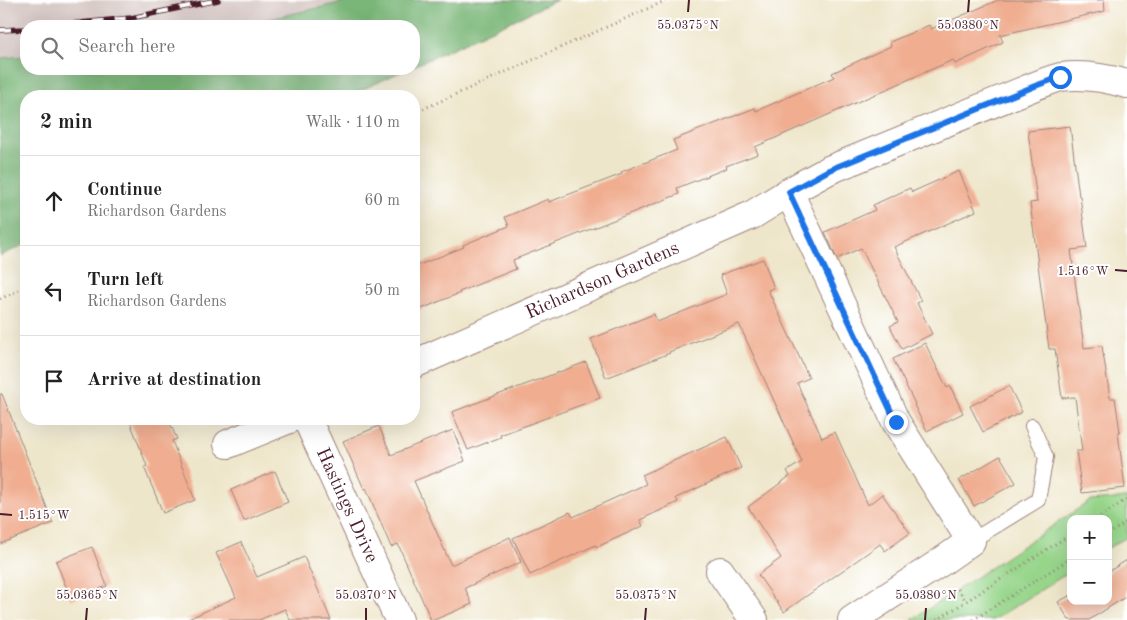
<!DOCTYPE html>
<html lang="en">
<head>
<meta charset="utf-8">
<style>
	body { margin:0; font-family:"Old Standard TT",serif; background:#f6f6f6; color:#222 }
	.controls { position:absolute; right:15px; bottom:15px; display:grid; overflow:hidden; border-radius:10px; box-shadow:0 5px 20px #0002 }
	.controls button { width:45px; height:45px; display:grid; place-items:center; padding:0; border:0; border-bottom:1px solid #e0e0e0; background:#fff; color:#222; font:25px sans-serif }
	.stop { position:absolute; width:15px; height:15px; margin:-11px; border:4px solid #1a73e8; border-radius:50%; background:#fff }
	.stop.end { background:#1a73e8; border-color:#fff; box-shadow:0 1px 5px #0008 }
	.list { margin:0; padding:0; list-style:none }
	h2 { display:flex; justify-content:space-between; align-items:center; height:65px; margin:0; padding:0 20px; font-size:21px }
	h2 small { font-size:16px; font-weight:400; color:#767676 }
	.list li { display:grid; grid-template-columns:32px 1fr auto; gap:15px; align-items:center; box-sizing:border-box; height:90px; padding:0 20px; border-top:1px solid #e0e0e0 }
	.list b { display:block; font-size:19px; white-space:nowrap }
	.list p { margin:0; font-size:16px; white-space:nowrap; color:#767676 }
	.list em { font-size:16px; font-style:normal; color:#767676 }
	.icon { flex:none; width:28px; height:28px; fill:none; stroke:currentColor; stroke-width:2; stroke-linecap:round; stroke-linejoin:round }
	.map { position:relative; flex:none; width:1127px; height:620px; overflow:hidden }
	.search { position:absolute; background:#fff; box-shadow:0 5px 20px #0002; left:20px; top:20px; width:400px; height:55px; display:flex; align-items:center; gap:12px; box-sizing:border-box; padding:0 18px; border-radius:20px; color:#767676; font-size:19px }
	.panel { position:absolute; background:#fff; box-shadow:0 5px 20px #0002; left:20px; top:90px; width:400px; height:335px; border-radius:20px }
	.map>svg:first-child { display:block }
	.industrial { fill:#d0c0bc }
	.green { fill:#97d58b; stroke:#707a5b }
	.forest { fill:#79b677; stroke:#626a51 }
	.building { fill:#f0ad90 }
	.lines { fill:none; stroke-linecap:round; stroke-linejoin:round }
	.service-casing { stroke:#9c827a; stroke-width:16 }
	.minor-casing { stroke:#9c827a; stroke-width:30 }
	.path { stroke:#9c827a; stroke-width:3; stroke-dasharray:1 4; stroke-linecap:butt }
	.service { stroke:#fff; stroke-width:14 }
	.minor { stroke:#fff; stroke-width:28 }
	.rail-casing { stroke:#4a1f2b; stroke-width:5.5 }
	.rail { stroke:#fff; stroke-width:4; stroke-dasharray:11; stroke-linecap:butt }
	.route { stroke:#1a73e8; stroke-width:6 }
	.ticks { fill:none; stroke:#4a1f2b; stroke-width:2 }
	.labels { text-anchor:middle; dominant-baseline:central; stroke-width:4; stroke-linejoin:round; paint-order:stroke }
	.street-label { font-size:19px; fill:#4a1f2b; stroke:#fff }
	.ticks-label { font-size:12px; text-anchor:middle; fill:#4a1f2b; stroke:#fff; stroke-width:4; stroke-linejoin:round; paint-order:stroke }
</style>
</head>
<body>
<div class="map">
<svg width="1127" height="620" viewBox="0 0 1127 620">
	<rect width="100%" height="100%" fill="#fff"/>
	<filter id="ink" filterUnits="userSpaceOnUse"><feTurbulence type="fractalNoise" baseFrequency=".02" numOctaves="2"/><feDisplacementMap in="SourceGraphic" scale="10" xChannelSelector="R" yChannelSelector="G"/><feConvolveMatrix kernelMatrix="1 2 1 2 8 2 1 2 1" color-interpolation-filters="sRGB"/></filter>
	<filter id="wash" filterUnits="userSpaceOnUse"><feTurbulence type="fractalNoise" baseFrequency=".0096" numOctaves="4" result="noise"/><feDisplacementMap in="SourceGraphic" scale="20" xChannelSelector="R" yChannelSelector="G"/><feGaussianBlur stdDeviation="1.12" result="paint"/><feColorMatrix in="noise" values="0 0 0 0 0 0 0 0 0 0 0 0 0 0 0 0 0 1.4 0 .05"/><feComposite in="paint" operator="in"/></filter>
	<g filter="url(#wash)">
		<rect width="100%" height="100%" fill="#eee6ca"/>
		<path class="industrial" d="M0 0H460L385 26H26V58L9 59 0 58Z"/>
		<path class="green" d="M1127 498V537L1108 548V519H1071V571L993 620H912L1090 501Z"/>
		<path class="forest" d="M353 0H557L414 66V26H238Z
			M26 56V69H407L348 96H26V244L0 256V58Z"/>
		<g id="blocks">
			<path class="building" d="M998 0H1104L1105 11 1000 35 1003 42 955 64 953 60 755 147 758 154 726 166 727 168 677 188 679 194 513 260 516 269 459 292 460 293 414 312V267L464 247 463 245 509 226 505 217 548 199 549 202 622 174 621 172 677 150 673 140 755 108 756 111 834 77 832 73 891 46 890 42 929 25 931 29Z
				M1070 126 1079 196H1080L1087 248 1071 250 1084 348 1102 346 1110 398H1115L1120 432 1118 433 1125 488 1082 493 1076 451H1082L1075 397 1062 398 1055 349H1049L1030 203 1037 202 1028 131Z
				M959 171 976 211 894 247 921 301 917 303 932 334 902 349 890 326 898 322 861 248 837 259 825 232 875 210 873 205 910 188 912 192Z
				M763 259 774 288 768 290 809 378 797 383 822 438 835 432 868 505 882 494 910 533 885 551 880 544 784 612 758 575 781 558 748 507 790 476 787 471 802 462 739 324 669 352 670 353 606 378 591 339 654 314 657 322 727 294 720 275Z
				M925 343 947 388 950 386 963 413 927 431 914 405 915 404 893 359Z
				M586 362 600 398 500 435 501 437 468 450 452 412Z
				M1009 386 1022 412 983 432 970 406Z
				M0 394H2L53 523 0 544Z
				M129 419H168L177 439 172 441 195 500 163 513 144 467 147 466Z
				M379 426 391 455 453 430 465 461 414 481 451 565 510 537 521 562 465 588 472 604 434 620H431L398 544 391 547 366 488 364 489 343 441Z
				M727 437 741 468 676 498 678 502 640 520 643 526 597 547 596 545 530 575 513 538 570 512 573 517 646 484 642 475Z
				M1000 456 1016 483 974 506 959 480Z
				M275 471 288 502 244 521 231 490Z
				M241 542 257 577 304 557 331 620H290L285 609 259 620H186L236 597 216 553Z
				M92 547 107 586 71 600 56 561Z
				M1127 560V596L1089 620H1069L1058 602 1071 595V601H1108V572Z"/>
		</g>
	</g>
	<g filter="url(#ink)">
		<use href="#blocks" fill-opacity="0" stroke="#9c827a" stroke-width="1"/>
		<g class="lines">
			<defs>
				<path id="service" d="M971 541 1038 500 1046 457 1032 426"/>
				<g id="minor">
					<path d="M789 192 896 422 971 541 941 562 852 620"/>
					<path id="s1" d="M414 364 752 215 789 192 829 170 1035 86C1043 83 1052 79 1061 77 1083 74 1106 78 1127 84"/>
					<path id="s2" d="M307 419 399 620"/>
					<path d="M228 444 289 419"/>
					<path d="M720 571 754 620"/>
				</g>
			</defs>
			<use href="#service" class="service-casing"/>
			<use href="#minor" class="minor-casing"/>
			<path class="path" d="M414 113 667 0
				M0 299 26 287
				M1096 519 1127 499
				M1108 534 1127 522
				M958 589 966 601
				M937 620 1071 534
				M973 620 1071 558"/>
			<use href="#service" class="service"/>
			<use href="#minor" class="minor"/>
			<defs>
				<path id="rail" d="M49 26 131 18 218 0
					M0 30 26 29"/>
			</defs>
			<use href="#rail" class="rail-casing"/>
			<use href="#rail" class="rail"/>
		</g>
	</g>
	<g class="lines" filter="url(#ink)">
		<path class="route" d="M896 422 789 192 829 170 1035 86 1060 77"/>
	</g>
	<path class="ticks" d="M688 12 689 0M968 12 969 0M1115 270 1127 271M0 514 12 515M86 620 87 608M366 620V608M645 620 646 608M925 620 926 608"/>
	<g class="labels">
		<g class="street-label">
			<text stroke="none"><textPath href="#s1" startOffset="206">Richardson Gardens</textPath></text>
			<text stroke="none"><textPath href="#s2" startOffset="95">Hastings Drive</textPath></text>
		</g>
	</g>
	<g class="ticks-label">
		<text x="688" y="29">55.0375°N</text>
		<text x="968" y="29">55.0380°N</text>
		<text x="1083" y="275">1.516°W</text>
		<text x="44" y="519">1.515°W</text>
		<text x="87" y="599">55.0365°N</text>
		<text x="366" y="599">55.0370°N</text>
		<text x="646" y="599">55.0375°N</text>
		<text x="926" y="599">55.0380°N</text>
	</g>
</svg>
<div class="controls">
<button>+</button>
<button>−</button>
</div>
<div class="stop" style="left:1060px;top:77px"></div>
<div class="stop end" style="left:896px;top:422px"></div>
<div class="search"><svg class="icon" aria-label="search" viewBox="0 0 24 24"><circle cx="10" cy="10" r="6"/><path d="M15 15l6 6"/></svg>Search here</div>
<section class="panel">
<h2>2 min<small>Walk · 110 m</small></h2>
<ul class="list">
<li><svg class="icon" aria-label="ahead" viewBox="0 0 24 24"><path d="M12 20V5M6 11l6-6 6 6"/></svg><div><b>Continue</b><p>Richardson Gardens</p></div><em>60 m</em></li>
<li><svg class="icon" aria-label="left" viewBox="0 0 24 24"><path d="M17 20v-9H6M10 6l-5 5 5 5"/></svg><div><b>Turn left</b><p>Richardson Gardens</p></div><em>50 m</em></li>
<li><svg class="icon" aria-label="arrive" viewBox="0 0 24 24"><path d="M6 21V4h12l-3 4 3 4H6"/></svg><div><b>Arrive at destination</b></div></li>
</ul>
</section>
</div>
</body>
</html>
